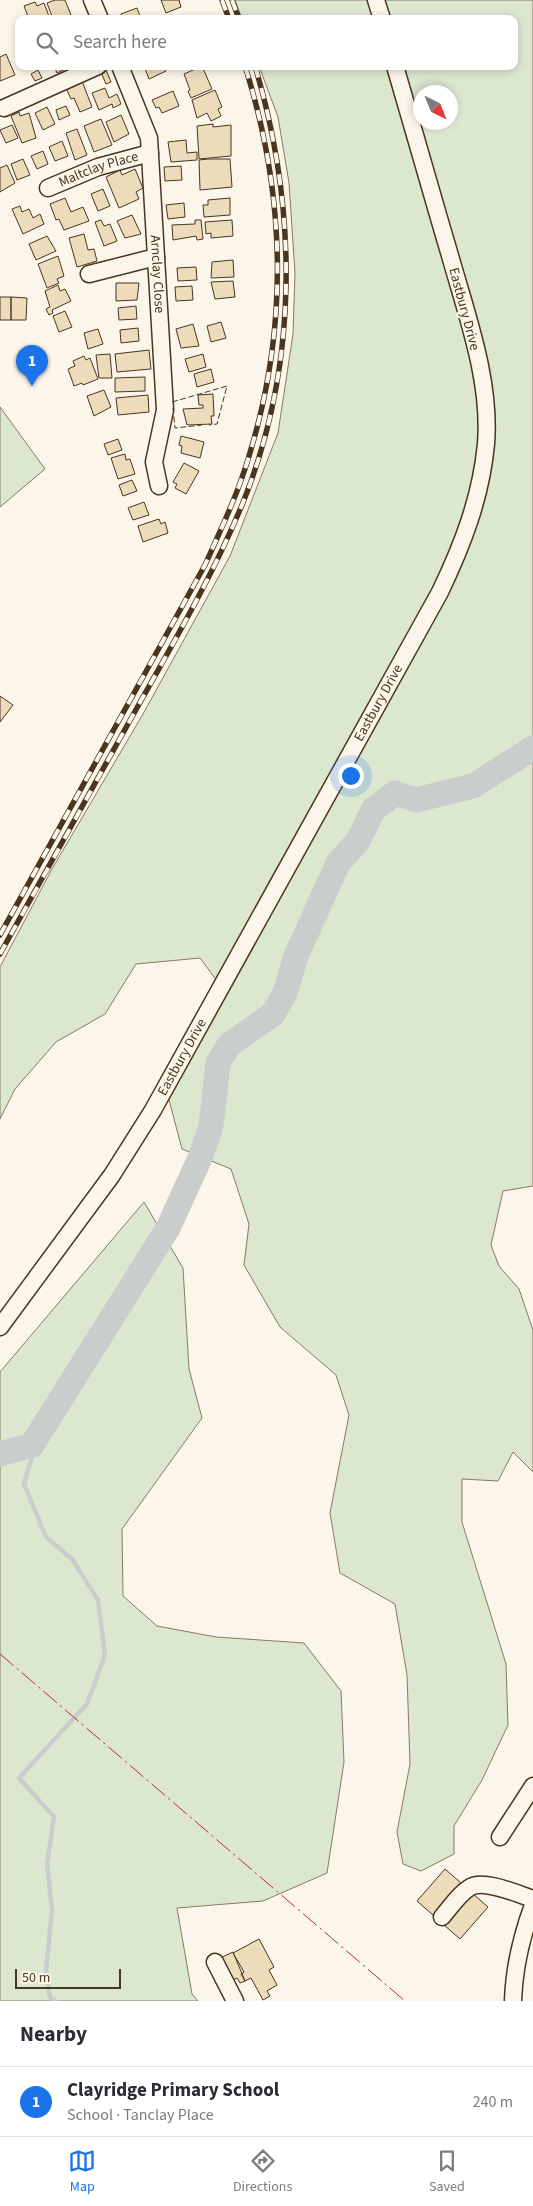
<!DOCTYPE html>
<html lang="en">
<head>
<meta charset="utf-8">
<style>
	body { margin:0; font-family:"Source Sans 3",sans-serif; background:#f7f7f7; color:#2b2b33 }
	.compass { position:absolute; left:413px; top:85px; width:45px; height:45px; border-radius:50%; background:#fff; box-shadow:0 2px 8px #0003; rotate:137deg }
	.scale { position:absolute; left:15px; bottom:12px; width:106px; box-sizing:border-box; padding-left:5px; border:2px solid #4a3520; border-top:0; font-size:14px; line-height:18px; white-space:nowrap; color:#4a3520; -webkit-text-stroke:4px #fbf6e9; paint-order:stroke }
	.you { position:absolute; left:350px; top:775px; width:18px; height:18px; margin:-12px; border:4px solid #fff; border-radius:50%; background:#1a73e8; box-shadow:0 0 0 8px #1a73e833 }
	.badge { display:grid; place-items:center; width:32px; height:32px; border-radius:50%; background:#1a73e8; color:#fff; font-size:16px; font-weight:700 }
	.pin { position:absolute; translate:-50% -41px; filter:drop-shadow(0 1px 2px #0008) }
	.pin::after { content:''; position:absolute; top:26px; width:18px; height:15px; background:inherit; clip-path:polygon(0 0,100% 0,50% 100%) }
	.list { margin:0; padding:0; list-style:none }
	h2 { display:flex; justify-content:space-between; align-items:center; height:65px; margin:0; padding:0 20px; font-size:21px }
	h2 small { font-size:16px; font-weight:400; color:#7c7c81 }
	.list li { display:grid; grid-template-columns:32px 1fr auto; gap:15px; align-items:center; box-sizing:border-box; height:70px; padding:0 20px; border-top:1px solid #e1e1e2 }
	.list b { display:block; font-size:19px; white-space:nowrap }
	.list p { margin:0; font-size:16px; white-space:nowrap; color:#7c7c81 }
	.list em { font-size:16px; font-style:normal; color:#7c7c81 }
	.icon { flex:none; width:28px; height:28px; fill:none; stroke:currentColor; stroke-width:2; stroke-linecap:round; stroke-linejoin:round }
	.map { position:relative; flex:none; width:533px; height:2001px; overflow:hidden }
	.search { position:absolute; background:#fff; box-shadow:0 2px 8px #0003; left:15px; right:15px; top:15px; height:55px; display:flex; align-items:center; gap:12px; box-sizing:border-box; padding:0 18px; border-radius:10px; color:#7c7c81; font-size:19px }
	.sheet { height:135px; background:#fff }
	nav { display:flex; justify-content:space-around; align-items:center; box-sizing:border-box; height:70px; border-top:1px solid #e1e1e2; background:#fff; font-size:14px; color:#7c7c81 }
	nav a { display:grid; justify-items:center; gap:2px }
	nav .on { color:#1a73e8 }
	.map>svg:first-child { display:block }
	.green { fill:#dce7d0; stroke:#887966; fill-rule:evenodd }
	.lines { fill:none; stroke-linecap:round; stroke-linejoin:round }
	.stream { stroke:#c9cecd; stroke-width:4.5 }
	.river { stroke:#c9cecd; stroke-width:25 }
	.building { fill:#ecdcbc; stroke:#4a3520 }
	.minor-casing { stroke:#4a3520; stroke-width:19 }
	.minor { stroke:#fbf6e9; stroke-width:16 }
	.rail-casing { stroke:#4a3520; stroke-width:5.5 }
	.rail { stroke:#fbf6e9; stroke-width:4; stroke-dasharray:11; stroke-linecap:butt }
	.fence { stroke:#4a3520; stroke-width:1; stroke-dasharray:6 2.5; stroke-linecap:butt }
	.power { stroke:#c62828; stroke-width:1; stroke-dasharray:18 4 2.5 4; stroke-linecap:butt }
	.labels { text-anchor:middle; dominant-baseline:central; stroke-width:4; stroke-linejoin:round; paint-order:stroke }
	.street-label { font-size:14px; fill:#4a3520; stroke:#fbf6e9 }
</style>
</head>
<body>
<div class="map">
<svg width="533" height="2001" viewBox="0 0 533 2001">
	<rect width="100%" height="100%" fill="#fbf6e9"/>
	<path class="green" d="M235 0H533V1186L503 1191 491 1245 499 1266 519 1289 533 1330V1472L513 1452 498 1481 462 1479V1522L506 1664 508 1725 482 1780 454 1826V1854L421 1871 403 1864 397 1832 410 1764 407 1675 395 1604 340 1573 330 1513 349 1415 336 1375 280 1327 244 1265 249 1224 231 1169 182 1149 168 1096 226 993 200 958 136 964 105 1014 56 1042 15 1089 0 1119V967L52 869 143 714 230 556 278 433 293 334 295 273 289 183 278 117 259 66H514V19H242ZM420 92H450V122H420Z
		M0 407 45 469 0 507Z
		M144 1202 183 1268 189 1369 202 1418 122 1529 123 1596 157 1626 216 1637 304 1643 341 1691 344 1762 327 1873 263 1901 177 1908 192 1994 198 2001H0V1372Z"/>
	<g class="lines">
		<path class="stream" d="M32 1445 33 1453 24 1484 46 1537 72 1559 98 1600 105 1655 87 1704 19 1778 54 1817 47 1864 52 1910 46 1970 50 1997 55 2001"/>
		<path class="river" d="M0 1454 32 1445 168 1228 200 1158 211 1126 218 1063 229 1045 273 1014 285 993 296 956 338 863 358 841 373 810 395 793 416 800 473 786 533 748"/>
	</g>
	<path class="building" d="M55 0H65L71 15 53 19 47 3Z
		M161 0H179L181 7 166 13Z
		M35 2 37 6 44 3 50 19H29L24 6Z
		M137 8 141 19H123L121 14Z
		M6 54 15 75 0 81V57Z
		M54 66H72L57 73Z
		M144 66H163L166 71 149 79Z
		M202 66 212 89 191 98 188 91 190 90 184 74Z
		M38 70 42 78 35 81 31 74Z
		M106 70 111 82 106 84 101 72Z
		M82 81 92 107 80 112 74 98 71 99 66 88Z
		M105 88 109 98 117 94 121 104 113 108 112 104 99 110 92 93Z
		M215 90 222 107 218 109 221 116 211 121 207 113 197 118 192 100Z
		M173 91 179 106 162 113 159 107 156 108 152 100Z
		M66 106 70 115 59 120 56 110Z
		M47 107 55 124 43 130 35 113Z
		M19 112 20 116 29 113 36 138 22 143 11 116Z
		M121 115 129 134 114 142 106 122Z
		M101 119 112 145 94 152 84 126Z
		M213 124V127L231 125V156L199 159 197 126Z
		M12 125 18 138 6 143 0 130Z
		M77 129 87 155 75 160 66 133Z
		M186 140 187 153 197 152V160L171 162 168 142Z
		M62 141 68 156 55 161 49 147Z
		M43 151 48 164 37 169 31 156Z
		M23 159 30 175 17 180 11 164Z
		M208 159H230L232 187 200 190 199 160Z
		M7 165 15 183 0 192V168Z
		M181 166 182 180 165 181 164 167Z
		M135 169 143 188 136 192 139 199 119 208 106 177 120 170 122 175Z
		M103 189 110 206 98 211 91 194Z
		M65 198 71 212 83 207 89 221 64 230 59 219 56 220 50 204Z
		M230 198V215L204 217 203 205H208V200Z
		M184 203 185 217 168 219 166 205Z
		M20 206 22 212 29 209 33 218 40 214 44 224 23 234 12 209Z
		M132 215 141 234 125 238 117 221Z
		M101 220 104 226 110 224 117 241 104 246 95 222Z
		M195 220H201L203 239 197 240 196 236 173 240 172 225 195 224Z
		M232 220 233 236 211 238V233L206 234 205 222Z
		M84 234 88 250 94 249 97 261 77 267 69 238Z
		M47 236 56 251 36 260 29 244Z
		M58 256 64 276 57 279 59 283 47 288 38 264Z
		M233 260 234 277 211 278 212 262Z
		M196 267 197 280 178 281 177 268Z
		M233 281 235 297 215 299 211 282Z
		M116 283H139L137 300 116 301Z
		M58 285 60 291 65 289 71 301 52 310 53 313 49 315 46 309 50 307 45 291Z
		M192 286 193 300 176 301 175 287Z
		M0 297H11V320H0Z
		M11 297 27 298 26 320H11Z
		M136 306 137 319 119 320 118 308Z
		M65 311 72 327 59 332 53 316Z
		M221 322 226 338 211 342 207 326Z
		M193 324 199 346 181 348 176 329Z
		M138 328 139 341 121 343 120 330Z
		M98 329 103 344 88 349 84 333Z
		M149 350 151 369 117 372 115 354Z
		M110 354 112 378H99L96 355Z
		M203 354 206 367 189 372 185 359Z
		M84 356 86 360 90 358 98 379 83 385 82 383 74 386 68 369 75 366 73 361Z
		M211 369 214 382 197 387 194 374Z
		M145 377V391L115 392V378Z
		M104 390 111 407 94 416 87 396Z
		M213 394 214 416H211L212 424 187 425 183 409 203 408V405H199L198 395Z
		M148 395 149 412 118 415 116 398Z
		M181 436 204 442 200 458 181 453 182 446 179 445Z
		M118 439 122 450 108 455 104 444Z
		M125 454 126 460 130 459 135 474 118 479 111 458Z
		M184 463 199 471 186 494 175 488 177 484 173 482Z
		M132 480 137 491 123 496 119 485Z
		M144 502 149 515 133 520 128 508Z
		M159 519 161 524 165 522 168 533 143 542 138 526Z
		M0 696 13 705 0 722Z
		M445 1869 461 1883 433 1915 417 1901Z
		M472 1893 488 1907 460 1939 444 1925Z
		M259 1939 274 1967 269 1970 277 1985 267 1991 270 1996 263 2000 251 1978 245 1981 241 1974 244 1972 233 1953Z
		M233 1952 245 1981 240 1983 237 1978 231 1981 220 1958Z"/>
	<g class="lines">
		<defs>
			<g id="minor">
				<path d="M92 0 100 19"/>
				<path d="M376 0 382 19"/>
				<path id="s1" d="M120 66 149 138 165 410 154 462 159 486"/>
				<path d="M4 108 98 66"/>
				<path id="s2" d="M48 188 98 167 150 153"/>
				<path d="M89 274 156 257"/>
				<path id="s3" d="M0 1327 112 1175 153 1110 440 592C463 544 481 497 486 444 491 382 468 319 451 259 432 195 414 131 395 66"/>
				<path d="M500 1837 533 1786"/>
				<path d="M442 1917C450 1908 458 1895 469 1888 482 1878 518 1894 533 1899"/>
				<path d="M215 1962 235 2001"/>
				<path d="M513 2001C514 1968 522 1935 533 1905"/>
			</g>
		</defs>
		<use href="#minor" class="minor-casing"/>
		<use href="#minor" class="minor"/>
		<defs>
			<path id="rail" d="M222 0 229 19
				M232 0 239 19
				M0 935 205 565C221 529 238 494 249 456 289 326 286 196 245 66
				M0 954C46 872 92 789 138 706 175 640 213 575 242 505 299 365 298 210 255 66"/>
		</defs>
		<use href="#rail" class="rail-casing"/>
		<use href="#rail" class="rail"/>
		<path class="fence" d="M172 402 227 386 217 424 209 425
			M173 408 175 428 202 425"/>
		<path class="power" d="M0 1654 405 2001"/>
	</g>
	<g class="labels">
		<g class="street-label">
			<text stroke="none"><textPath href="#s2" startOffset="54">Maltclay Place</textPath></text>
			<text stroke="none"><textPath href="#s1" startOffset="214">Arnclay Close</textPath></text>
			<text transform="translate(464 309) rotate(75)">Eastbury Drive</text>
			<text stroke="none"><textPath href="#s3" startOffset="731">Eastbury Drive</textPath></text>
			<text stroke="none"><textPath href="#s3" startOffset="326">Eastbury Drive</textPath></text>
		</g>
	</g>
</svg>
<svg class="compass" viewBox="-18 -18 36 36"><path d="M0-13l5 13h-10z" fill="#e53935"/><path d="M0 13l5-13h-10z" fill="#7c7c81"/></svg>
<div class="scale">50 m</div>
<div class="you"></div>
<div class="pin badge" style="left:32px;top:386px">1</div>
<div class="search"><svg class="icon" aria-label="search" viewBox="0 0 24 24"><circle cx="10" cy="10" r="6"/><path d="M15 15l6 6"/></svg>Search here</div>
</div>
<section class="sheet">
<h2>Nearby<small></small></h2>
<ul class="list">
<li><span class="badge">1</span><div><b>Clayridge Primary School</b><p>School · Tanclay Place</p></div><em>240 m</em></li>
</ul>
</section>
<nav>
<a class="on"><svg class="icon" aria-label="map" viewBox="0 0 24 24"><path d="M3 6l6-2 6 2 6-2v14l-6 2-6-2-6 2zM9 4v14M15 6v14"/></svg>Map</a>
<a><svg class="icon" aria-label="directions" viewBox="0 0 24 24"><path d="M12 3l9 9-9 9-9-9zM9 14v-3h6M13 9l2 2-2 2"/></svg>Directions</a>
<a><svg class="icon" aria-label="saved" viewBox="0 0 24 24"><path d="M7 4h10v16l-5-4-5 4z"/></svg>Saved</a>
</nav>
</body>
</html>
